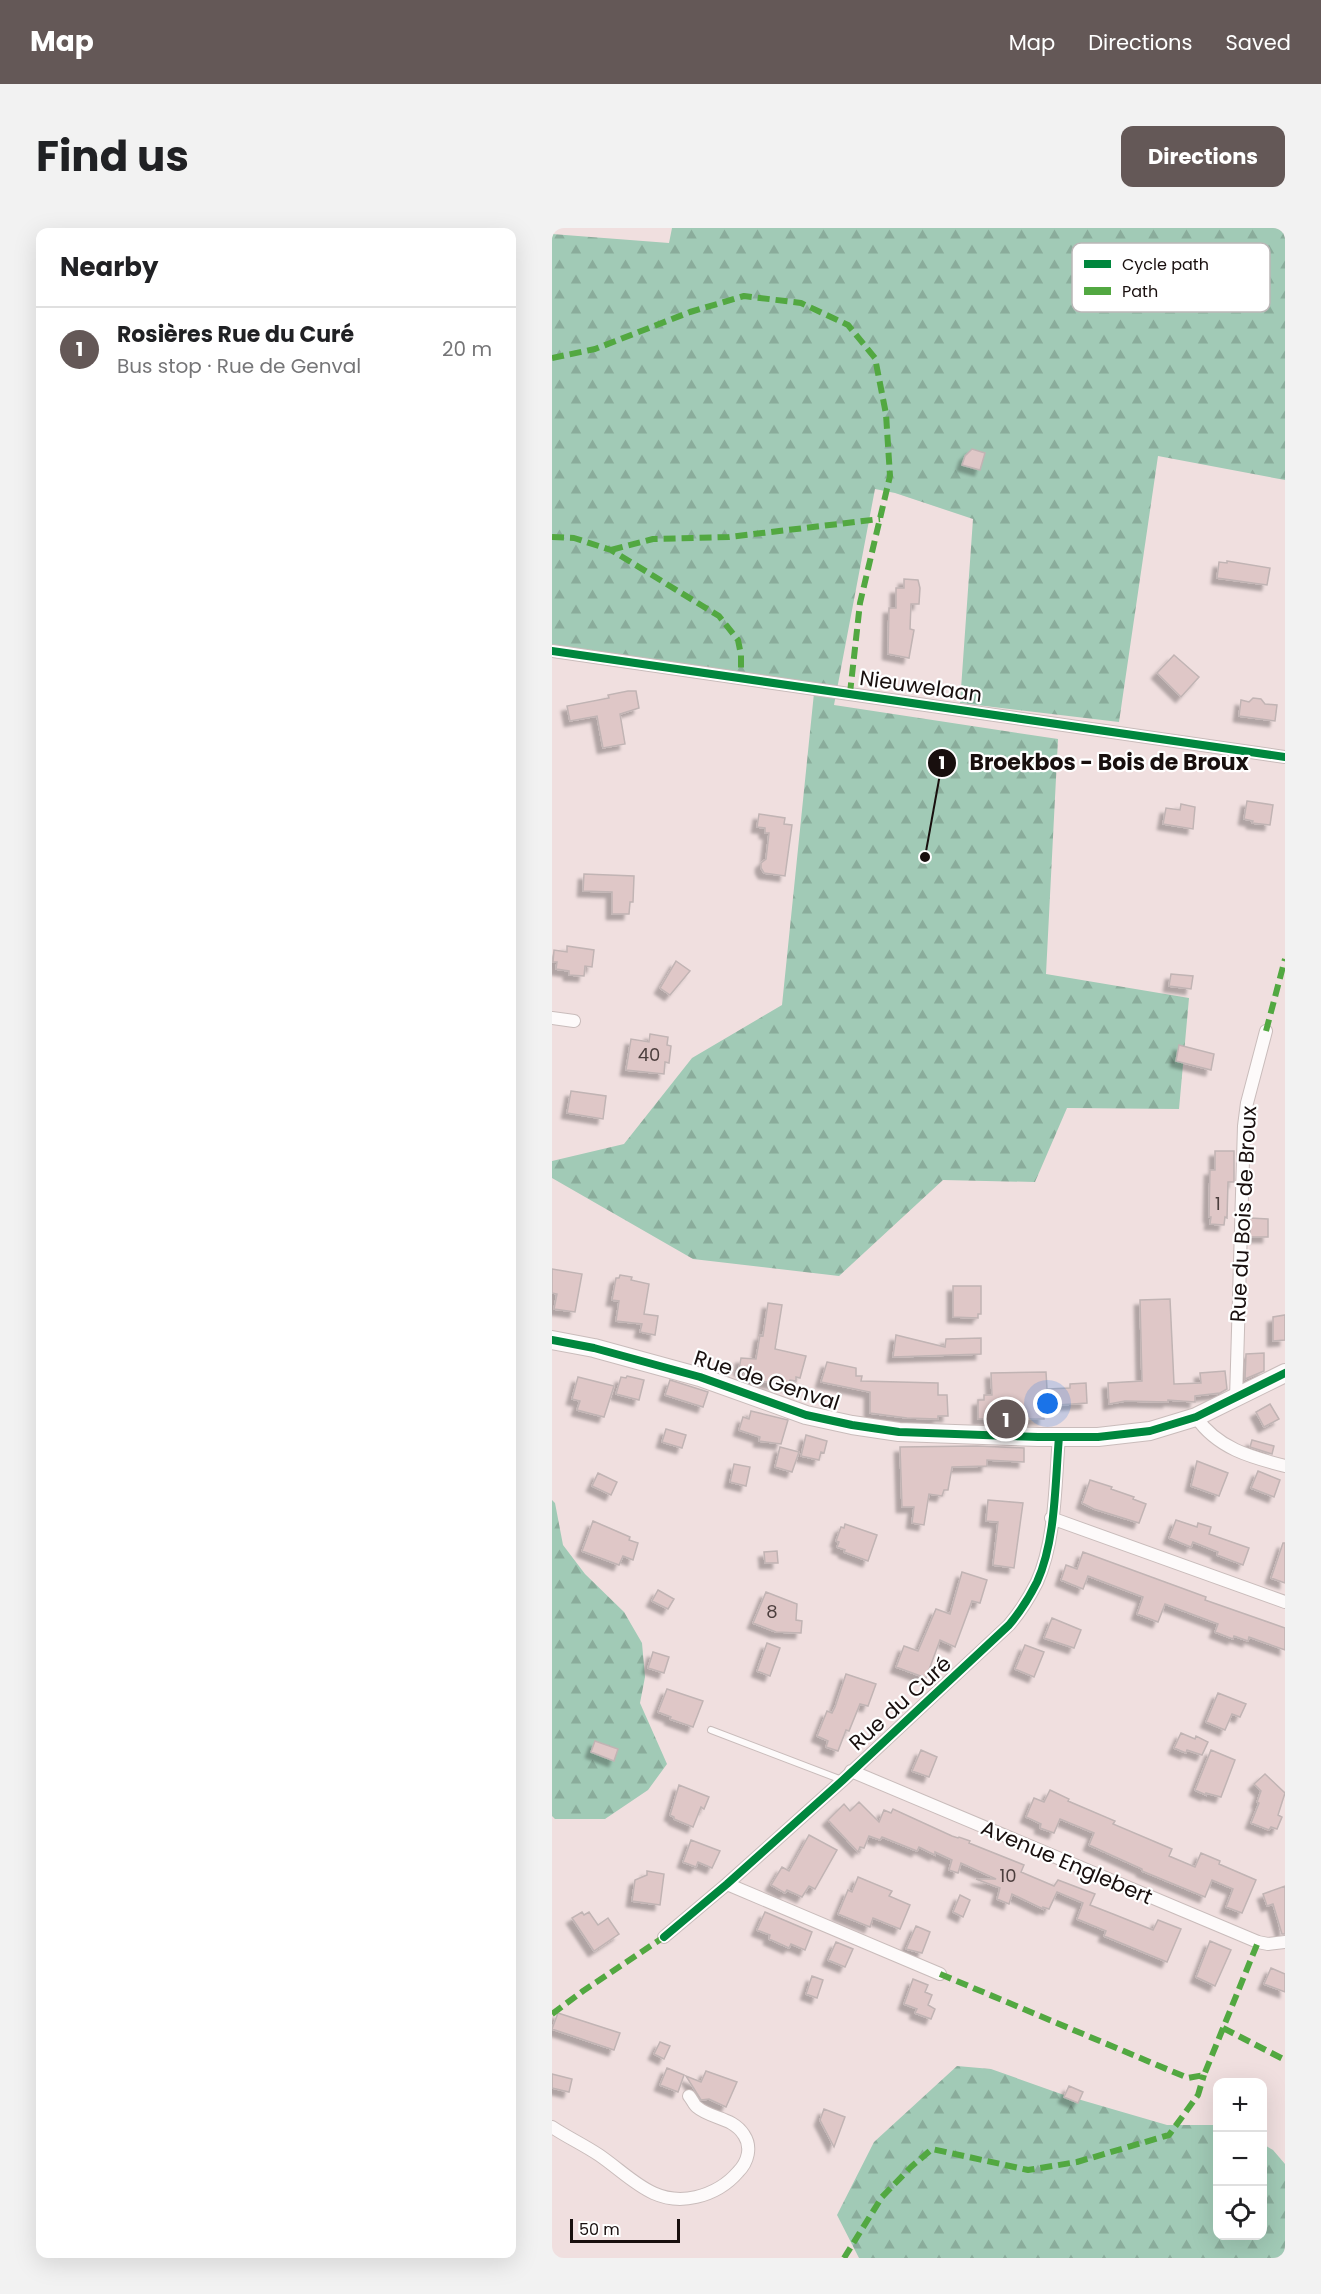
<!DOCTYPE html>
<html lang="en">
<head>
<meta charset="utf-8">
<style>
	body { margin:0; font-family:Poppins,sans-serif; background:#f2f2f2; color:#202124 }
	.controls { position:absolute; right:18px; bottom:18px; display:grid; overflow:hidden; border-radius:12px; box-shadow:0 6px 24px #0002 }
	.controls button { width:54px; height:54px; display:grid; place-items:center; padding:0; border:0; border-bottom:2px solid #e0e0e0; background:#fff; color:#202124; font:30px sans-serif }
	.scale { position:absolute; left:18px; bottom:15px; width:110px; box-sizing:border-box; padding-left:6px; border:3px solid #180f0e; border-top:0; font-size:16px; line-height:21px; white-space:nowrap; color:#180f0e; -webkit-text-stroke:4px #fff; paint-order:stroke }
	.you { position:absolute; left:496px; top:1176px; width:21px; height:21px; margin:-15px; border:4px solid #fff; border-radius:50%; background:#1a73e8; box-shadow:0 0 0 9px #1a73e833 }
	.badge { display:grid; place-items:center; width:39px; height:39px; border-radius:50%; background:#645857; color:#fff; font-size:20px; font-weight:700 }
	.pin { position:absolute; translate:-50% -50%; border:3px solid #fff; box-shadow:0 2px 6px #0006 }
	.list { margin:0; padding:0; list-style:none }
	h2 { display:flex; justify-content:space-between; align-items:center; height:78px; margin:0; padding:0 24px; font-size:26px }
	h2 small { font-size:20px; font-weight:400; color:#757577 }
	.list li { display:grid; grid-template-columns:39px 1fr auto; gap:18px; align-items:center; box-sizing:border-box; height:84px; padding:0 24px; border-top:2px solid #e0e0e0 }
	.list b { display:block; font-size:22px; white-space:nowrap }
	.list p { margin:0; font-size:20px; white-space:nowrap; color:#757577 }
	.list em { font-size:20px; font-style:normal; color:#757577 }
	.icon { flex:none; width:33px; height:33px; fill:none; stroke:currentColor; stroke-width:2; stroke-linecap:round; stroke-linejoin:round }
	.map { position:relative; flex:none; width:733px; height:2030px; overflow:hidden; border-radius:12px }
	header { display:flex; align-items:center; gap:36px; box-sizing:border-box; height:84px; padding:0 30px; background:#645857; color:#fff }
	header strong { font-size:28px }
	nav { display:flex; gap:33px; margin-inline-start:auto; font-size:21px }
	.intro { display:flex; align-items:center; justify-content:space-between; box-sizing:border-box; height:144px; padding:0 36px }
	h1 { margin:0; font-size:42px }
	.button { padding:15px 27px; border-radius:12px; background:#645857; color:#fff; font-size:21px; font-weight:700 }
	main { display:flex; gap:36px; padding:0 36px }
	aside { flex:1; background:#fff; border-radius:12px; box-shadow:0 6px 24px #0002 }
	.map>svg:first-child { display:block }
	.forest { fill:url(#forest-firs) }
	.building { fill:#dfc7c7; stroke:#c1b4b4; stroke-width:1.5; filter:url(#shadow) }
	.lines { fill:none; stroke-linecap:round; stroke-linejoin:round }
	.lane-casing { stroke:#c9bcbb; stroke-width:8 }
	.street-casing { stroke:#c9bcbb; stroke-width:14 }
	.secondary-casing { stroke:#c9bcbb; stroke-width:20 }
	.lane { stroke:#fdfafa; stroke-width:6 }
	.street { stroke:#fdfafa; stroke-width:12 }
	.secondary { stroke:#fdfafa; stroke-width:18 }
	.quiet { stroke:#52a841; stroke-width:6; stroke-dasharray:12 6; stroke-linecap:butt }
	.cycleway-casing { stroke:#fff; stroke-width:11 }
	.cycleway { stroke:#00873e; stroke-width:8 }
	.labels { text-anchor:middle; dominant-baseline:central; stroke-width:4.5; stroke-linejoin:round; paint-order:stroke }
	.number-label { font-size:18px; fill:#4b3e3d }
	.street-label { font-size:21px; fill:#180f0e; stroke:#fff }
	.key { fill:#fff; stroke:#bab7b7; stroke-width:1.5 }
	.key-label { font-size:16px; fill:#180f0e }
	.leader { fill:none; stroke:#180f0e; stroke-width:2 }
	.callout-dot { fill:#180f0e; stroke:#fff; stroke-width:2 }
	.mark-label { font-size:18px; text-anchor:middle; font-weight:bold; fill:#fff }
	.callout-label { font-size:22px; text-anchor:middle; font-weight:bold; fill:#180f0e; stroke:#fff; stroke-width:4.5; stroke-linejoin:round; paint-order:stroke }
</style>
</head>
<body>
<header>
<strong>Map</strong>
<nav><a>Map</a><a>Directions</a><a>Saved</a></nav>
</header>
<div class="intro"><h1>Find us</h1><a class="button">Directions</a></div>
<main>
<aside>
<h2>Nearby<small></small></h2>
<ul class="list">
<li><span class="badge">1</span><div><b>Rosières Rue du Curé</b><p>Bus stop · Rue de Genval</p></div><em>20 m</em></li>
</ul>
</aside>
<div class="map">
<svg width="733" height="2030" viewBox="0 0 733 2030">
	<defs>
		<pattern id="forest-firs" width="22" height="20" patternUnits="userSpaceOnUse" patternTransform="scale(1.5)"><rect width="22" height="20" fill="#a1cab6"/><path d="M5 1l3.5 6h-7zM16 11l3.5 6h-7z" fill="#8aac9b"/></pattern>
		<filter id="shadow"><feDropShadow dx="-5.5" dy="5.5" stdDeviation="1.5" flood-color="#0004"/></filter>
	</defs>
	<rect width="100%" height="100%" fill="#f0dfdf"/>
	<path class="forest" d="M120 0H733V252L606 228 567 494 408 475 421 291 343 265 323 261 282 477 506 511 494 746 637 770 627 881 515 880 483 954 391 952 287 1048 141 1031 0 950V933L72 916 140 830 230 777 262 465 0 427V6L117 15Z
		M0 1272 3 1275 11 1317 33 1346 72 1384 90 1415 93 1449 88 1475 115 1536 96 1562 53 1591H3L0 1588Z
		M405 1838 439 1841 512 1867 615 1897H665L666 2008H710L711 1916 721 1922 733 1936V2030H307L285 1987 322 1914Z"/>
	<path class="building" d="M420 221 433 225 428 242 410 237 413 228Z
		M675 333 718 340 715 357 665 350 667 334 675 335Z
		M352 351 366 352 368 360 367 376H359L358 401 362 402 357 430 336 426 337 380H344V360H352Z
		M622 427 647 449 629 469 605 445Z
		M76 463H84L87 480 68 486 73 516 51 520 45 488 18 493 15 478 57 470 56 467Z
		M701 470 709 471 713 476 725 477 723 493 687 488 689 472 697 474Z
		M695 573 721 577 718 597 700 595 701 593 692 591Z
		M629 576 643 579 641 601 611 596 614 580 628 582Z
		M207 586 233 590 232 596 240 597 233 648 212 645 209 640V635L214 631 217 605H213V600L205 599Z
		M32 646 82 648 81 674H78L77 686H60V664L31 663Z
		M15 718 42 722 40 739 33 738 32 748 17 747V743L4 741 5 734H1L2 722 15 724Z
		M124 733 138 743 118 767 108 760Z
		M619 746 641 748 639 761 617 758Z
		M98 806 116 809 115 817 119 818 117 835 113 834 112 846 74 842 79 811 97 814Z
		M627 817 662 826 659 842 624 833Z
		M19 863 54 868 51 891 15 885Z
		M663 923H682V954H676L675 990 673 989 672 997 658 996 659 989H657L658 942H663Z
		M698 990 716 991V1009H698Z
		M0 1041 30 1046 23 1084 2 1081 5 1066 0 1065Z
		M68 1047 80 1049 79 1052 97 1056 92 1086 106 1088 103 1107 88 1104 90 1096 64 1093 67 1073 60 1072 64 1050H67Z
		M401 1058H429V1086H426V1090L401 1089Z
		M618 1071 622 1156 649 1155 648 1145 673 1143 675 1161 668 1165 643 1168V1174L616 1172V1174L573 1173 557 1176 556 1155 590 1153 588 1072Z
		M216 1075 230 1077 223 1121 254 1128 248 1150 244 1149V1153L238 1152 237 1157 192 1151 193 1143 187 1142 189 1130 204 1131 208 1107 211 1108Z
		M733 1087V1112L721 1113V1089Z
		M344 1107 393 1119 394 1111 429 1110V1126L341 1129Z
		M712 1125V1143L693 1151 694 1126Z
		M275 1134 304 1140V1148H310L309 1153 386 1155V1167H395L396 1188H386V1191L355 1190 318 1185V1164L269 1154Z
		M494 1144 495 1161 518 1160V1156L534 1155 535 1175 492 1178V1191H426V1172H432V1167H440L439 1145Z
		M75 1148 92 1152 87 1172 64 1166 69 1149 74 1150Z
		M26 1149 62 1158 52 1189 25 1182 28 1173 20 1171Z
		M118 1152 156 1164 151 1179 113 1167Z
		M718 1176 727 1191 712 1199 704 1184Z
		M199 1183 236 1192 229 1216 207 1213 208 1209 187 1202 191 1189 197 1191Z
		M114 1201 134 1207 130 1220 110 1214Z
		M254 1207 275 1213 272 1225 269 1224 267 1232 249 1228Z
		M700 1212 722 1218 720 1226 698 1219Z
		M425 1218 472 1220V1234L435 1232V1238L400 1239 396 1262H392L390 1268 377 1266 372 1297 360 1295 362 1279H350L348 1219Z
		M228 1219 247 1224 240 1244 223 1239Z
		M645 1233 676 1245 667 1268 639 1258Z
		M182 1236 198 1239 194 1258 178 1254Z
		M706 1243 728 1252 722 1269 699 1260Z
		M46 1245 65 1254 59 1267 40 1258Z
		M538 1252 560 1259 559 1261 582 1269 581 1271 594 1276 587 1295 542 1281 530 1275Z
		M436 1272 471 1275 462 1340 441 1337 446 1294 434 1293Z
		M624 1292 645 1299 646 1295 659 1299 657 1306 697 1320 691 1337 665 1327 666 1324 641 1314 639 1319 617 1310Z
		M41 1293 78 1309 77 1312 86 1315 81 1332 71 1328 67 1337 30 1323Z
		M293 1296 325 1307 316 1333 292 1324 293 1322 285 1319 287 1314 284 1313 289 1299 292 1300Z
		M731 1315H733V1355L719 1350Z
		M225 1323 226 1335H213L212 1324Z
		M531 1324 654 1369 653 1372 733 1400V1422L697 1409 696 1413 682 1408 681 1411 663 1404 666 1396 613 1376 606 1394 585 1386 591 1369 536 1348 531 1361 509 1352 514 1337 525 1341Z
		M410 1344 435 1352 428 1375 420 1373 403 1419 388 1412 374 1450 344 1439 352 1418 366 1423 384 1381 398 1386Z
		M106 1362 122 1371 116 1381 100 1373Z
		M214 1364 245 1376 244 1392 250 1393 249 1405 224 1404 201 1395Z
		M500 1390 529 1402 522 1420 492 1410Z
		M215 1415 228 1420 218 1448 205 1443Z
		M473 1417 492 1424 482 1449 463 1441Z
		M101 1424 117 1429 112 1445 96 1440Z
		M294 1446 324 1456 316 1478 308 1476 297 1503 294 1502 286 1523 274 1519 276 1513 265 1508 275 1483 280 1485 283 1479Z
		M115 1461 151 1473 141 1499 118 1491 119 1489 106 1484Z
		M666 1465 694 1476 688 1489 680 1486 673 1502 654 1494Z
		M629 1505 643 1511 644 1508 656 1514 650 1527 635 1522 634 1525 622 1520Z
		M43 1513 66 1521 62 1533 39 1524Z
		M369 1522 385 1529 377 1549 360 1543Z
		M659 1522 683 1532 669 1569 654 1565V1567L643 1562Z
		M713 1546 733 1565 726 1587 730 1589 725 1601 719 1599 717 1602 699 1595 707 1575 705 1574 709 1563 702 1556Z
		M127 1557 157 1569 152 1581 149 1579 141 1599 122 1591V1589L118 1587Z
		M498 1562 517 1571 516 1573 563 1593 561 1596 620 1621 617 1628 643 1639 649 1625 668 1633 667 1636 704 1652 690 1685 674 1679 681 1661 660 1652 653 1669 590 1643V1641L537 1617 542 1605 508 1591 502 1605 488 1600 489 1596 474 1589 482 1570 492 1574Z
		M307 1574 327 1594 332 1582 339 1585 341 1581 400 1608 406 1610 407 1609 418 1613 417 1615 472 1637 469 1644 502 1658 506 1652 543 1666 538 1677 561 1686 601 1702 606 1692 629 1701 615 1734 552 1708 554 1703 525 1691 531 1675 505 1664 497 1681 491 1679V1681L460 1666 457 1676 445 1671 448 1660 424 1651H444L409 1635 406 1645 397 1642 400 1632 383 1624V1627L367 1619 365 1623 330 1609 328 1612 317 1608 312 1620 308 1619 306 1624 276 1592 292 1576 298 1583Z
		M257 1607 285 1622 263 1661 257 1658 250 1669 235 1662 233 1665 219 1657 230 1639 237 1643Z
		M139 1612 168 1623 160 1640 146 1634 144 1639 131 1634Z
		M95 1643 112 1646 108 1677 80 1673 83 1652 95 1647Z
		M306 1649 340 1663 337 1668 358 1677 348 1701 321 1690 318 1699 286 1686 296 1662 300 1664Z
		M733 1658V1706H730L721 1676 715 1678 711 1666Z
		M408 1667 418 1672 411 1689 401 1684Z
		M30 1684 32 1687 37 1684 46 1697 56 1690 67 1706 42 1723 20 1690Z
		M213 1684 260 1704 253 1722 239 1716 237 1720 224 1714 217 1711 218 1707 205 1702Z
		M364 1698 378 1704 370 1725 354 1721Z
		M658 1713 679 1722 663 1758 644 1749Z
		M284 1714 301 1721 293 1739 276 1732Z
		M719 1740 733 1746V1764L712 1756Z
		M260 1748 271 1752 265 1770 254 1766Z
		M361 1751 376 1757 373 1764 380 1767 376 1777 383 1781 379 1791 363 1785 365 1781 352 1776Z
		M6 1785 68 1805 62 1822 0 1801Z
		M108 1814 118 1818 112 1831 102 1826Z
		M115 1840 132 1847 126 1864 108 1857Z
		M154 1843 185 1854 174 1879 157 1871 149 1872 134 1848 149 1854Z
		M0 1846 20 1851 17 1864 0 1860Z
		M517 1858 531 1864 526 1875 512 1869Z
		M272 1881 293 1889 282 1919 268 1892Z"/>
	<g class="lines">
		<defs>
			<path id="lane" d="M159 1502 290 1552"/>
			<path id="street" d="M0 423 733 529
				M0 790 22 793
				M684 1171 692 898 695 875 714 803
				M644 1189C665 1220 698 1229 733 1238
				M499 1290 733 1374
				M299 1543 706 1714 716 1716 733 1714
				M175 1656 388 1746
				M112 1709 175 1656 291 1552 457 1397C468 1384 477 1370 485 1354 504 1312 503 1255 507 1209
				M0 1899C15 1909 32 1917 47 1927 79 1949 102 1979 144 1969 161 1965 174 1958 186 1944 196 1934 200 1919 192 1907 181 1889 159 1891 145 1879 142 1877 140 1871 137 1868"/>
			<path id="secondary" d="M0 1112 42 1120 148 1149 254 1187 300 1197 347 1204 486 1209H546L598 1203 644 1189 733 1145"/>
		</defs>
		<use href="#lane" class="lane-casing"/>
		<use href="#street" class="street-casing"/>
		<use href="#secondary" class="secondary-casing"/>
		<use href="#lane" class="lane"/>
		<use href="#street" class="street"/>
		<use href="#secondary" class="secondary"/>
		<path class="quiet" d="M0 130 43 121 138 84 192 68 249 75 296 97 323 130 334 186 338 248 308 375 298 465
			M0 309 22 310 59 322 167 388 186 412 189 427V450
			M59 322 101 311 177 309 328 291
			M714 803 733 731
			M388 1746 636 1850 652 1847 706 1714
			M0 1786 31 1763 112 1709
			M671 1800 733 1832
			M292 2030 330 1969 359 1939 380 1921 476 1942 525 1934 617 1907 646 1867 652 1847"/>
		<defs>
			<path id="cycleway" d="M0 423 733 529
				M0 1112 42 1120 148 1149 254 1187 300 1197 347 1204 486 1209H546L598 1203 644 1189 733 1145
				M112 1709 175 1656 291 1552 457 1397C468 1384 477 1370 485 1354 504 1312 503 1255 507 1209"/>
		</defs>
		<use href="#cycleway" class="cycleway-casing"/>
		<use href="#cycleway" class="cycleway"/>
	</g>
	<g class="labels">
		<g class="number-label">
			<text x="97" y="826">40</text>
			<text x="666" y="975">1</text>
			<text x="220" y="1383">8</text>
			<text x="456" y="1647">10</text>
		</g>
		<g class="street-label">
			<text transform="translate(369 458) rotate(8)">Nieuwelaan</text>
			<text transform="translate(691 986) rotate(-87)">Rue du Bois de Broux</text>
			<text transform="translate(215 1152) rotate(18)">Rue de Genval</text>
			<text transform="translate(348 1475) rotate(-42)">Rue du Curé</text>
			<text transform="translate(515 1634) rotate(23)">Avenue Englebert</text>
		</g>
	</g>
	<rect x="520" y="15" width="198" height="69" rx="9" class="key"/>
	<rect x="532" y="32" width="27" height="8" fill="#00873e"/>
	<rect x="532" y="59" width="27" height="8" fill="#52a841"/>
	<g class="key-label">
		<text x="570" y="42">Cycle path</text>
		<text x="570" y="69">Path</text>
	</g>
	<path class="leader" d="M373 629L390 535"/>
	<g class="callout-dot">
		<circle cx="373" cy="629" r="6"/>
		<circle cx="390" cy="535" r="15"/>
	</g>
	<g class="mark-label">
		<text x="390" y="541">1</text>
	</g>
	<g class="callout-label">
		<text x="557" y="542">Broekbos - Bois de Broux</text>
	</g>
</svg>
<div class="controls">
<button>+</button>
<button>−</button>
<button><svg class="icon" aria-label="locate" viewBox="0 0 24 24"><circle cx="12" cy="12" r="6"/><path d="M12 2v4M12 18v4M2 12h4M18 12h4"/></svg></button>
</div>
<div class="scale">50 m</div>
<div class="you"></div>
<div class="pin badge" style="left:454px;top:1191px">1</div>
</div>
</main>
</body>
</html>
